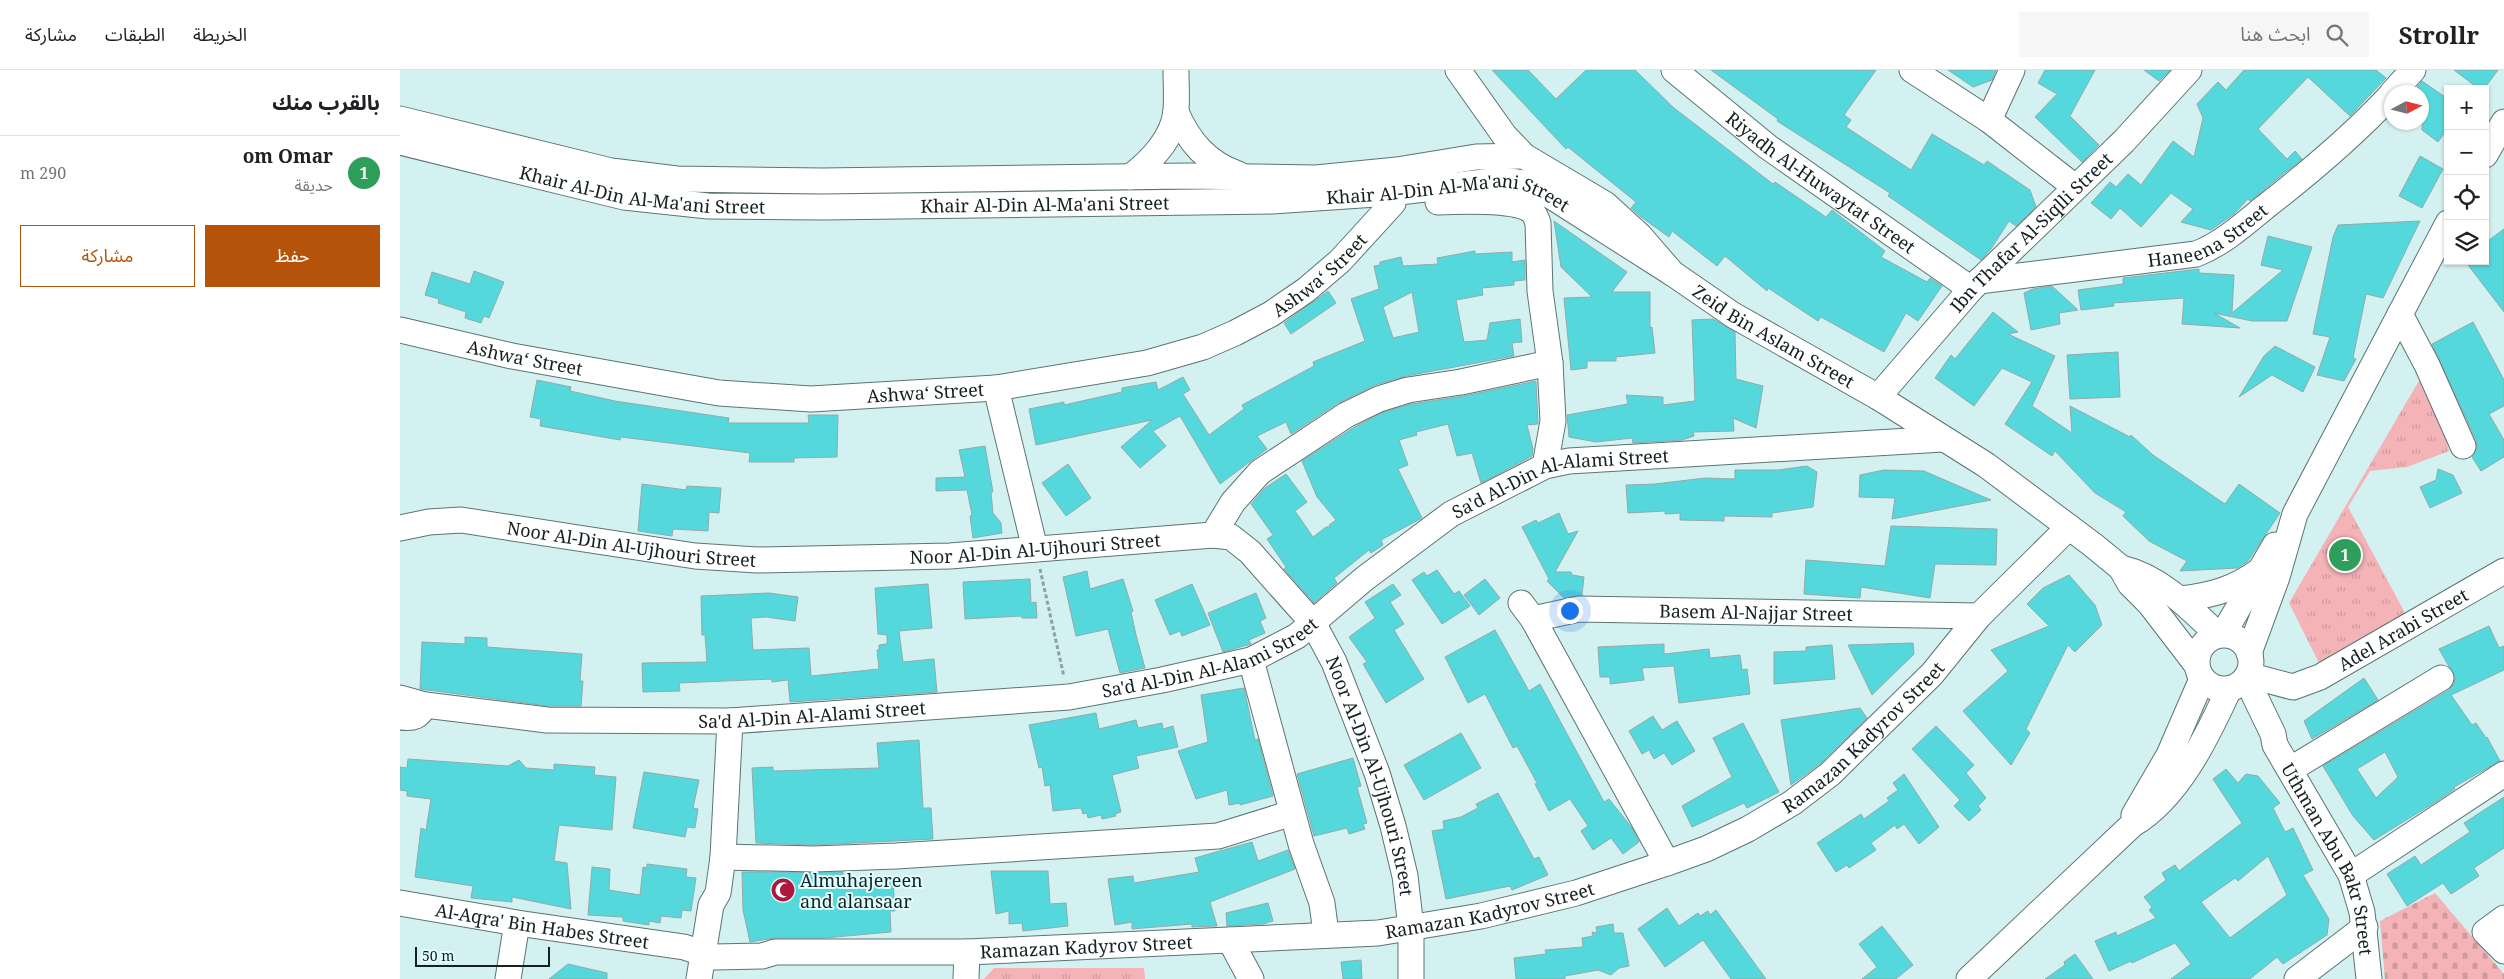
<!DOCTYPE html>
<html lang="ar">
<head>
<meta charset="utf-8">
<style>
	body { margin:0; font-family:"Noto Serif","Noto Sans Arabic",serif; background:#f6f6f6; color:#202124; direction:rtl }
	.controls { position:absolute; right:15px; top:15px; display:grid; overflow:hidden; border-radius:0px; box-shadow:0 1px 4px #0004 }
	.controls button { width:45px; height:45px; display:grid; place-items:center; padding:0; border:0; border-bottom:1px solid #e0e0e0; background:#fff; color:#202124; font:25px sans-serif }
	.compass { position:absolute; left:1984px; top:15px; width:45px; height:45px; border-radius:50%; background:#fff; box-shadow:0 1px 4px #0004; rotate:83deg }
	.scale { position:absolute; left:15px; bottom:12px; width:135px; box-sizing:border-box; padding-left:5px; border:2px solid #152020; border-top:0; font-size:14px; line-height:18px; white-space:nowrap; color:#152020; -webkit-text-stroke:4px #e1fefe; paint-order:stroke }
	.you { position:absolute; left:1169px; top:540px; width:18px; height:18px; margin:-12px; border:4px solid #fff; border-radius:50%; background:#1a73e8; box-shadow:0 0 0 8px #1a73e833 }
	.badge { display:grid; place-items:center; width:32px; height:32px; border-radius:50%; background:#b45309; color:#fff; font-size:16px; font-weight:700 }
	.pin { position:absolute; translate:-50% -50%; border:2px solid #fff; box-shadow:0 1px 5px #0006 }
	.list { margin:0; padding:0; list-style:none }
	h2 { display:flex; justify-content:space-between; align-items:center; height:65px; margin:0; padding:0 20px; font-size:21px }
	h2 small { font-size:16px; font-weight:400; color:#757577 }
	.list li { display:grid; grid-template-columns:32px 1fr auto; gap:15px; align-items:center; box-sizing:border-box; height:75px; padding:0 20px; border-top:1px solid #e0e0e0 }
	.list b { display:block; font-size:19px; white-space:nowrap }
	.list p { margin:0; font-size:16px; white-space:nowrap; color:#757577 }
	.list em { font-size:16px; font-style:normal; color:#757577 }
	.actions { display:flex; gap:10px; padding:15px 20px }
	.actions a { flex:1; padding:11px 0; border:1px solid #b45309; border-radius:0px; text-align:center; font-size:18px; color:#b45309 }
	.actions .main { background:#b45309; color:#fff }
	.icon { flex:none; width:28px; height:28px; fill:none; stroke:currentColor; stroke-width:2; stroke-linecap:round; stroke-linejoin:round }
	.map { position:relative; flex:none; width:2104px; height:909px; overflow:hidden; direction:ltr }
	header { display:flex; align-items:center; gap:30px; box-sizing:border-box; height:70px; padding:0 25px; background:#fff; border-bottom:1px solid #e0e0e0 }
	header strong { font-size:24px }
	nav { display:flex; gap:28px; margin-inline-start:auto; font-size:18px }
	.search { width:350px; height:45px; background:#f6f6f6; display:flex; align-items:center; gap:12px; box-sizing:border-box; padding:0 18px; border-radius:0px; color:#757577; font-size:19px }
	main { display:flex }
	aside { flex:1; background:#fff }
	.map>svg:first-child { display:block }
	.grass { fill:url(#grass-tufts) }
	.cemetery { fill:url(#cemetery-stones) }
	.building { fill:#55d8db; stroke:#90abac; fill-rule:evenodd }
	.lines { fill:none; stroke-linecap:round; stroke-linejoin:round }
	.minor-casing { stroke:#5b7474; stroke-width:27 }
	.path { stroke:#8ca2a2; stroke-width:3; stroke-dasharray:4 2.5; stroke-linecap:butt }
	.minor { stroke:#fff; stroke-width:25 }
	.labels { text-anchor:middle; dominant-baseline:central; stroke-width:4; stroke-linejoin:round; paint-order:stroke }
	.street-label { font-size:18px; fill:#152020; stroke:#e1fefe }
	.poi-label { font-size:18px; fill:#152020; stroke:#e1fefe; text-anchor:start }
</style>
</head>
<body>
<header>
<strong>Strollr</strong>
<div class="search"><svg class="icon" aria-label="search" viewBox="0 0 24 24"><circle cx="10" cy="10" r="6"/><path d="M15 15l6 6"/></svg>ابحث هنا</div>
<nav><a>الخريطة</a><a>الطبقات</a><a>مشاركة</a></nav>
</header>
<main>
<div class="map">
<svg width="2104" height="909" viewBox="0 0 2104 909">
	<defs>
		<pattern id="grass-tufts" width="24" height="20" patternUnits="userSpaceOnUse" patternTransform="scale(1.25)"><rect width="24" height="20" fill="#f3b3b7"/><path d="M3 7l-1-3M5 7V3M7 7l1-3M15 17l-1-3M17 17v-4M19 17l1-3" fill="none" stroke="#cf9a9d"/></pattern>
		<pattern id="cemetery-stones" width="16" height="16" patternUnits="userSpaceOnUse" patternTransform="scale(1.25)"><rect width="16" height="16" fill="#f3b3b7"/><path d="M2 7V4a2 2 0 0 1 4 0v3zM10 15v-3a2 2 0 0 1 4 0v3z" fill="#cf9a9d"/></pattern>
	</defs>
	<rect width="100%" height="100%" fill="#d4f1f1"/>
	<path class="grass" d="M2027 297 2049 381 2007 397 1970 401 1948 437 2005 543 1920 595 1889 533Z
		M594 898H744L745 909H584Z"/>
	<path class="cemetery" d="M2035 823 2104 904V909H1985L1980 851Z"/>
	<path class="building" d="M1092 0H1128L1156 29 1186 0H1235L1274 38 1373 114 1375 112 1426 147 1432 140 1485 181 1481 187 1527 212 1530 208 1542 216 1518 251 1506 243 1484 282 1421 247 1418 251 1368 218 1367 221 1325 186 1317 196 1272 161 1269 167 1241 147 1231 138 1236 132 1168 77 1166 79Z
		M1311 0H1476L1444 45 1451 50 1446 57 1511 100 1532 64 1584 95 1587 91 1630 120 1636 137 1616 156 1609 151 1591 179 1581 190 1488 126 1490 123 1377 51 1378 49Z
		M1548 0H1596L1592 10 1573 17Z
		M1645 0H1695L1670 46 1699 75 1682 92 1635 47 1657 24 1638 13Z
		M1744 0H1770L1759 11Z
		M1844 0H1976L1986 8 1950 46 1908 7 1858 59 1887 89 1895 81 1902 89 1850 131 1848 129 1834 144 1811 160 1781 152 1793 139 1771 123 1741 157 1720 138 1711 149 1691 133 1710 112 1716 117 1728 104 1741 115 1773 71 1794 87 1803 48 1797 34 1818 12 1826 20Z
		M2054 0H2098L2084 19H2079Z
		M2022 11 2048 29V58L2038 72 2022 60 2023 30 2017 17Z
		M2020 86 2043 99 2022 138 1999 126Z
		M1154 151 1227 202 1212 222H1250V258L1252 257 1255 283 1216 287V291H1187V298L1171 300 1164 228 1192 227 1161 197Z
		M2020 151 1983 228 1966 224 1953 288 1956 289 1944 311 1917 305 1930 267 1913 264 1933 167 1938 155Z
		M2104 159V242L2065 191H2085V173Z
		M1868 166 1912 177 1887 251H1852L1814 243 1840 258 1782 254 1784 228 1713 233 1714 236 1681 240 1678 220 1723 214V208L1799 199V203L1834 205 1832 243 1883 200 1861 195Z
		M1075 181V184L1112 182V192L1125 190V210L1114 211V215L1082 218 1083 225 1056 230 1064 272 1087 270 1090 253 1120 249 1122 272 1112 273 1114 286 1006 306 975 315 938 333 891 364 886 352 857 366 867 379 820 414 780 346 753 361 766 376 740 398 721 377 752 350 636 375 629 339 664 332V335L722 322V318L756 312 758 320 783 307 790 320 783 324 809 365 844 339 842 335 914 296 913 292 965 271 951 229 979 219 974 196 980 195V192L1001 187 1003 196 1038 194 1037 188ZM1012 222 1019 262 993 268 983 237Z
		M74 201 104 212 89 248 84 246 81 253 65 248 66 242 38 233 39 229 25 225 32 202 70 214Z
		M1652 216 1678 240 1659 243 1660 254 1631 260 1624 223 1633 219Z
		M928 221 936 233 891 264 884 253Z
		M1593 242 1618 262 1608 264 1655 286 1632 336 1672 363 1670 336 1730 367 1731 365 1753 385 1825 434 1839 414 1880 443 1848 491 1838 498 1780 501 1787 491 1749 471 1723 446 1726 442 1695 423 1655 381 1652 386 1605 354 1632 312 1602 298 1574 336 1535 308 1551 285 1555 289Z
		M1313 249 1335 262 1336 309 1363 316 1356 358 1333 348 1334 361 1293 362 1294 366 1282 370 1233 373 1232 368 1196 372 1169 367 1167 345 1228 334 1226 325 1263 327V335L1295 331 1292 250Z
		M2073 252 2104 310V336L2089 344 2104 370V387L2081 401 2072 387 2077 378 2076 370 2032 274Z
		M1875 276 1915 297 1903 322 1872 305 1839 327 1864 286Z
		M1718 282 1720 327 1670 329 1667 285Z
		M137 310 171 317 170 321 215 331 329 348 328 353H409L408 345H438L437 387 394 388V392H349L350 383 221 367 220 370 140 356 141 349 130 347Z
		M1136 311 1138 354 1127 355 1133 379 1132 386 1081 413 1072 383 1057 386 1048 354 1016 362 1017 365 999 370 1008 395 998 399 1022 448 981 470 983 475 971 483 969 480 934 508 937 513 914 533 884 499 886 497 867 469 873 465 851 434 865 418 886 404 907 432 895 441 913 467 926 457H930L929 455 936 450 917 427 902 391 953 358 984 342 1011 334 1064 326Z
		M585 376 593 422H591L593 443 601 453 602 463 573 468 570 446 572 445 567 420 536 421V408L565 407 559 380Z
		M668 394 691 428 666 446 642 413Z
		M1407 396 1417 402 1413 437 1372 443V447L1324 446V451L1280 450V443L1265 444V441L1228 443 1226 415 1255 414 1305 408 1335 409V400H1378Z
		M2038 399 2053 405 2062 423 2030 438 2020 417 2036 410Z
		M1484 400 1524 401 1591 430 1492 449 1495 428 1459 427 1460 405Z
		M242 414 286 420 287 416 321 418 319 443 309 442 308 461 273 459 272 466 238 461Z
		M1159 443 1168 464 1178 461 1155 502H1171L1172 505 1184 507 1182 525 1164 528 1147 511 1149 509 1122 457 1136 450 1138 453Z
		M1491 456 1597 459 1596 495 1535 494 1530 528 1461 517 1460 528 1404 524 1406 490 1485 496Z
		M1037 500 1054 524 1059 521 1070 536 1042 554 1012 510 1024 502 1027 506Z
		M687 501 690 519 723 509 733 541 731 542 736 565 745 598 720 603 708 559 676 566 663 507Z
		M1669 505 1695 535 1702 555 1675 582 1668 575 1626 659 1630 663 1611 695 1563 641 1608 601 1591 580 1649 556 1627 534 1643 518Z
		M630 509 631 533 636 532 637 548H622L621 546 565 549 563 512Z
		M1085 509 1100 528 1079 545 1064 525Z
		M528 514 532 558 499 561 503 592 534 589 537 622 390 632 388 610 372 612V609L279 613 280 621 243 622 242 593 307 592 305 565H302L301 526 369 523 398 527 395 551 366 547 351 548 353 580 409 578 411 606 479 599 477 580H479V575L487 574V565L478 564 475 518Z
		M792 514 810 555 782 566 780 561 770 565 755 530Z
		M993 514 1001 525 990 532 1004 554 994 560 1024 609 986 633 963 594 967 592 949 567 975 548 965 532Z
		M856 523 866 548 860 551 865 563 849 570 851 574 823 582 808 543Z
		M2089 556 2099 578 2104 576V600L2051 625 2072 655 2076 653 2086 668 2087 667 2100 691 2054 717 2055 719 2034 733 1974 770 1953 746 1923 696 2049 620 2054 614 2055 607 2039 579ZM1985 682 1998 707 1976 728 1957 699Z
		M1095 560 1129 621 1140 614 1204 732 1209 729 1232 758 1239 772 1223 784 1211 768 1193 780 1181 761 1188 756 1170 729 1149 741 1135 714 1137 713 1117 676 1113 678 1085 624 1068 633 1045 587Z
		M65 567 87 568V577L182 584 180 611H183L181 636H148L20 619 22 572 65 574Z
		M1513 573 1514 584 1472 625 1448 575Z
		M1264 574V584L1309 579 1310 588 1340 585 1342 600 1347 599 1350 624 1279 633 1274 596 1242 598 1244 610 1210 614V607H1200L1198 577Z
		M1432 575 1435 609 1374 614V582L1406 581V577Z
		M1964 608 1978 630 1912 669 1904 651Z
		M844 618 855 670 858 669 873 726 840 735V733L829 735 827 720 796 729 778 681 808 672 801 625Z
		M1460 638 1467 648 1421 693 1391 715 1381 650Z
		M696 643 699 659 736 650 738 658 762 653 763 659 773 656 778 677 736 686 739 698 712 705 721 742 715 744 716 746 702 749 701 745 688 748 687 743 683 744 681 738 653 741 650 715 645 716 642 697 639 698 629 655Z
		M1253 646 1262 660 1277 651 1295 681 1272 695 1264 683 1254 689 1249 680 1242 684 1229 661Z
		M1343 653 1379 722 1347 738 1344 733 1292 757 1282 736 1332 707 1313 668Z
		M1536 656 1574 695 1566 703 1586 728 1578 736 1581 740 1569 751 1554 736 1560 730 1512 679Z
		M1061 663 1081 698 1024 730 1004 695Z
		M519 670 523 738H531L533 769 414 775 356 773 352 698 373 697V701L479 698 477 673Z
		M953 688 961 716 957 717 967 753 963 754 965 759 949 764 947 758 914 766 897 704Z
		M8 689 108 696 119 690 126 698 154 700V694L195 697 194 705 216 707 212 760 159 755 154 791 167 793 171 839 112 827V832L71 828 73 816 15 807 21 758 26 760 31 729 7 726V721L0 720V697L7 698Z
		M1826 699 1838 713 1846 704 1858 706 1880 733 1873 738 1885 762 1893 758 1913 800 1903 805 1929 849 1927 865 1883 894 1877 887 1850 909H1771L1791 894 1775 873 1732 893 1731 891 1709 901 1695 871 1716 862 1717 866 1756 848 1749 840 1752 837 1744 827 1766 810 1762 803 1775 795 1779 801 1842 753 1813 709ZM1868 786 1887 825 1830 868 1801 832 1835 808 1838 811Z
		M244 702 299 710 293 738 298 739 295 758 287 757 285 767 233 758Z
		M1504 704 1539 757 1519 774 1504 754 1497 759 1495 755 1471 773 1476 780 1449 798 1447 795 1436 802 1417 773 1461 744 1464 749 1489 731 1487 728 1498 720 1493 713Z
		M1098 723 1134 789 1139 787 1148 805 1112 820 1110 816 1046 829 1032 761 1044 759 1043 751 1061 747 1078 738 1076 734Z
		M2104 727V778L2074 798 2079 806 2051 824 2043 813 2007 836 1987 804 2015 786 2021 795 2070 762 2064 753Z
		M852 772 858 791 888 780 895 799 810 832 817 856 792 857V854L732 859V852L715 855 708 809 733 806 734 813 799 802 795 788Z
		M247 794 287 799 286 807 296 808 291 841 282 840 281 848 261 846 260 853 249 851V855L223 851V847L188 845 192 797 210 799 209 820 240 825 243 797 247 798Z
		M591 801H648L650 834 666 833 668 856 623 861 622 853 609 854V841L596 844Z
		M342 802H443V810L464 809V813L493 811 495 841H490L491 862 424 868H375L350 872 343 840Z
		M868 833 873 851 863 854 827 856 826 843Z
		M1267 838 1279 856 1298 843 1300 846 1308 841 1310 845 1316 840 1366 909H1331L1303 870 1265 897 1238 859Z
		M1213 854 1214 863H1223L1229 896 1219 898 1211 905 1198 900 1165 906V909H1116L1114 888 1146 884 1145 880 1183 877 1182 868 1193 866 1192 862 1197 863 1196 857Z
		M1482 856 1513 895 1496 909H1462L1477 897 1459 874Z
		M1675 884 1693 909H1645L1665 895 1664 892Z
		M961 890 962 909H943L941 892Z
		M168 894 207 903V909H149Z"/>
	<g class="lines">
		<defs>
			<g id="minor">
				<path id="s1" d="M1058 0 1104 65 1124 86 1205 134 1240 166 1272 203 1333 245 1478 327 1586 395 1693 475 1721 498 1730 514 1750 534 1796 594"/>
				<path id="s2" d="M1274 0 1368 77 1571 219"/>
				<path d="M1512 0 1589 50 1675 117"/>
				<path d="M1993 22 2013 0"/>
				<path d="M776 42C789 72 807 93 838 104"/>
				<path d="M0 49 211 101 277 109 423 111 788 106 916 108 997 100 1076 87 1124 86"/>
				<path d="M1589 50 1612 0"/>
				<path id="s3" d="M0 72 224 127 308 136 423 137 872 131 991 123 1101 110 1124 113 1143 121 1272 203"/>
				<path d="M2085 85 2104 52"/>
				<path d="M730 107C750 92 774 68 776 40 777 27 776 13 776 0"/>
				<path d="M1038 132C1057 131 1115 129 1130 140 1135 143 1136 148 1138 153L1140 221 1150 293 1153 351 1145 396"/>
				<path id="s4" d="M1579 211 1796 184C1822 174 1843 155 1865 137 1910 102 1953 66 1992 24"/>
				<path d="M2000 244 2027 295 2063 376"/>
				<path id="s5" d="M0 260 112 286 319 323 411 329 596 318 747 293 803 277 835 263 871 244 906 220 940 191 993 133 991 123"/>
				<path d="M596 318 635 479"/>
				<path id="s6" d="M1478 327 1571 219 1724 71 1789 0"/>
				<path id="s7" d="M0 458 29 452 61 450 295 486 357 490 550 486 813 465 831 467 850 482 913 553 934 592 977 703 993 756 1005 806 1011 858V909"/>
				<path d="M813 465 833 432 860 402 946 345 979 329 1008 320 1061 312 1150 293"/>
				<path d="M1721 498C1760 507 1790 538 1818 565"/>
				<path d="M1780 529C1810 526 1835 519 1859 501"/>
				<path d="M1121 533 1133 549 1267 793"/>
				<path id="s8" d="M1133 549 1179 539 1579 546"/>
				<path d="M1823 564 1875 475"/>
				<circle cx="1824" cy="592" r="27"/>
				<path d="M1849 583 1877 507 1895 444 2048 153"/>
				<path d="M851 590 901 774 922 833 926 864"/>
				<path id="s9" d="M1848 605 1893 617 1920 607 2104 501"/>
				<path id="s10" d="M1846 608 1873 664 1875 675 1951 805 1962 842 1969 909"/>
				<path id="s11" d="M0 628 25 635 147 650 330 651 669 627 762 610 851 590 876 577 897 566 964 509 1051 444 1145 396 1169 391 1543 369"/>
				<path d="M0 647C13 649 19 647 25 635"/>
				<path d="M1891 699 2041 608"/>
				<path d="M1734 745 1769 685 1802 609"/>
				<path d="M323 787 414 789 496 786 818 766 892 743"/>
				<path d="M1951 805 2104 704"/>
				<path id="s12" d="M0 833 117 853 284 877 314 887 362 886 375 882H567L978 863 1081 846 1176 823 1267 793 1306 779 1348 759 1392 733 1430 704 1532 604 1579 546 1669 457"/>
				<path d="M2104 848 2085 862 2104 881"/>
				<path d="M830 870 851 909"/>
				<path d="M108 909 117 853"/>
				<path d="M299 909 311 835 318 823 323 787 330 651"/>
				<path d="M566 909 567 882"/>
				<path d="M1569 909 1733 754C1778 728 1808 665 1829 619"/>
				<path d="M1897 909 1965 857"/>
			</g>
		</defs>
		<use href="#minor" class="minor-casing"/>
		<path class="path" d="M640 499 664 607"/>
		<use href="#minor" class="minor"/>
	</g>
	<defs>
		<symbol id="mosque-disc" viewBox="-11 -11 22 22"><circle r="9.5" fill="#ad193d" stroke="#e1fefe"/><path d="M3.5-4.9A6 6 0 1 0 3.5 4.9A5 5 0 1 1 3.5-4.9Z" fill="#fff"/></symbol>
	</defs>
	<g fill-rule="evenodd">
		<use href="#mosque-disc" x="369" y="806" width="28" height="28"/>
	</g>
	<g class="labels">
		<g class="street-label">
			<text stroke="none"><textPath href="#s2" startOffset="185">Riyadh Al-Huwaytat Street</textPath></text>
			<text stroke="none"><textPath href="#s3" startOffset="248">Khair Al-Din Al-Ma'ani Street</textPath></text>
			<text stroke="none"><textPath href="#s3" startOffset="652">Khair Al-Din Al-Ma'ani Street</textPath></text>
			<text stroke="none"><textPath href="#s3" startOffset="1058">Khair Al-Din Al-Ma'ani Street</textPath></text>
			<text stroke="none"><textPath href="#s6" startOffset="225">Ibn Thafar Al-Siqlli Street</textPath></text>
			<text stroke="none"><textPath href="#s4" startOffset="236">Haneena Street</textPath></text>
			<text stroke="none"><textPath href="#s5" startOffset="952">Ashwa‘ Street</textPath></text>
			<text stroke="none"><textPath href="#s1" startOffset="419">Zeid Bin Aslam Street</textPath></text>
			<text stroke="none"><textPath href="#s5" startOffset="128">Ashwa‘ Street</textPath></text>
			<text stroke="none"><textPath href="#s5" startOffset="532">Ashwa‘ Street</textPath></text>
			<text stroke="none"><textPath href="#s11" startOffset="1222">Sa'd Al-Din Al-Alami Street</textPath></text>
			<text stroke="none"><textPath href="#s7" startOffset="234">Noor Al-Din Al-Ujhouri Street</textPath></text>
			<text stroke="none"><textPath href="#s7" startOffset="639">Noor Al-Din Al-Ujhouri Street</textPath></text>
			<text stroke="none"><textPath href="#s8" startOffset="224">Basem Al-Najjar Street</textPath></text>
			<text stroke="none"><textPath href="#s9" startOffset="171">Adel Arabi Street</textPath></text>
			<text stroke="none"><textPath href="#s11" startOffset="819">Sa'd Al-Din Al-Alami Street</textPath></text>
			<text stroke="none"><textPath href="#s11" startOffset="414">Sa'd Al-Din Al-Alami Street</textPath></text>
			<text stroke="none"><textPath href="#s12" startOffset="1518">Ramazan Kadyrov Street</textPath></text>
			<text stroke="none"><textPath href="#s7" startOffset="1119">Noor Al-Din Al-Ujhouri Street</textPath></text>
			<text stroke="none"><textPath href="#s10" startOffset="201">Uthman Abu Bakr Street</textPath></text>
			<text stroke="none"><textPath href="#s12" startOffset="1098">Ramazan Kadyrov Street</textPath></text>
			<text stroke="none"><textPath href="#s12" startOffset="144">Al-Aqra' Bin Habes Street</textPath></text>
			<text stroke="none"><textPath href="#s12" startOffset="692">Ramazan Kadyrov Street</textPath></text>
		</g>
		<g class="poi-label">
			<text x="400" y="810">Almuhajereen<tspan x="400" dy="21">and alansaar</tspan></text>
		</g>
	</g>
</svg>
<div class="controls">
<button>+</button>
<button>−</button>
<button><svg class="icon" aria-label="locate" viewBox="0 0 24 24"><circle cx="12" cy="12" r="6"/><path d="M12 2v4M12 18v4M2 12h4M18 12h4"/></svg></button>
<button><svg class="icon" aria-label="layers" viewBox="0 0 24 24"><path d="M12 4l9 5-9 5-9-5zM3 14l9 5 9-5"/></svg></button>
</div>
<svg class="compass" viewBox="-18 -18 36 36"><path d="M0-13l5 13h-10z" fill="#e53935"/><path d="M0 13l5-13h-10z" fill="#757577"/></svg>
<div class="scale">50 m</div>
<div class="you"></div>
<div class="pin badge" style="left:1945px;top:485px;background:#2e9e5b">1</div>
</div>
<aside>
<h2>بالقرب منك<small></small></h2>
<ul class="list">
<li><span class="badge" style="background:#2e9e5b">1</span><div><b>om Omar</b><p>حديقة</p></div><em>290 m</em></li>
</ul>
<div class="actions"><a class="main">حفظ</a><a>مشاركة</a></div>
</aside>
</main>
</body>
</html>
